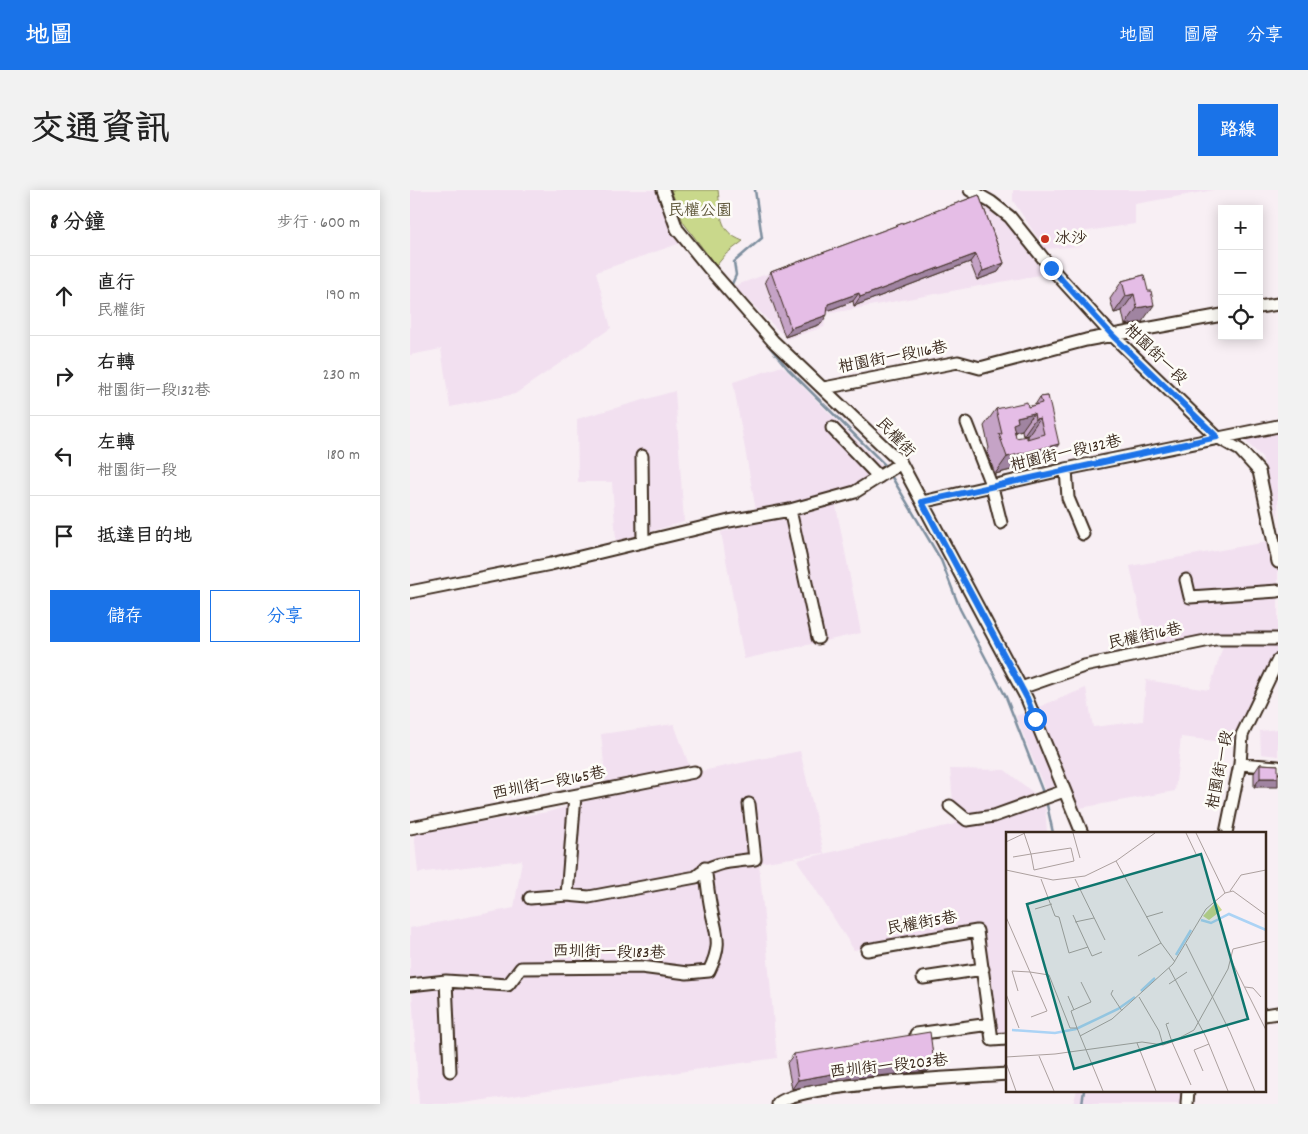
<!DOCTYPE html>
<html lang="zh-TW">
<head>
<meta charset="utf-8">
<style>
	body { margin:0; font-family:Dekko,"LXGW WenKai TC",sans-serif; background:#f2f2f2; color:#222 }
	.controls { position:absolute; right:15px; top:15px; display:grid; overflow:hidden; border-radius:0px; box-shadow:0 2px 12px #0003 }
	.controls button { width:45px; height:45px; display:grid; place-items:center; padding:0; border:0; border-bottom:1px solid #e0e0e0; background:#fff; color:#222; font:25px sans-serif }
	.stop { position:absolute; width:15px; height:15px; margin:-11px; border:4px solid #1a73e8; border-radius:50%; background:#fff }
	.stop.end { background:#1a73e8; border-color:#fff; box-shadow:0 1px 5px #0008 }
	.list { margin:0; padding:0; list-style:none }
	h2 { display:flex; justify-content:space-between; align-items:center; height:65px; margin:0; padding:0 20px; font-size:21px }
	h2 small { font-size:16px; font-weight:400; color:#767676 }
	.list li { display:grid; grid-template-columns:32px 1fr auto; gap:15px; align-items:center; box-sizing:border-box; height:80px; padding:0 20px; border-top:1px solid #e0e0e0 }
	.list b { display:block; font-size:19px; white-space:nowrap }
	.list p { margin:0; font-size:16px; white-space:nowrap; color:#767676 }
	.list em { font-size:16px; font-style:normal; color:#767676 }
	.actions { display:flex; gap:10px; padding:15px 20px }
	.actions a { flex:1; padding:11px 0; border:1px solid #1a73e8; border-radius:0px; text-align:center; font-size:18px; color:#1a73e8 }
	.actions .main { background:#1a73e8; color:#fff }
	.icon { flex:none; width:28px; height:28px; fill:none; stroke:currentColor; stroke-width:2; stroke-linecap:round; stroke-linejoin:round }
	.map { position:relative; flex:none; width:868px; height:914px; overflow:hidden; border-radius:0px }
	header { display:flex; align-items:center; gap:30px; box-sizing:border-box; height:70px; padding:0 25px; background:#1a73e8; color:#fff }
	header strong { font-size:24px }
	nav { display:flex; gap:28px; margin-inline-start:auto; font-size:18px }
	.intro { display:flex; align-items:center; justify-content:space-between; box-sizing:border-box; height:120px; padding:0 30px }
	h1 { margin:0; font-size:35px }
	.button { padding:12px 22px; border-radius:0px; background:#1a73e8; color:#fff; font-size:18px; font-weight:700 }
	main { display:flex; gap:30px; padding:0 30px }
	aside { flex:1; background:#fff; border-radius:0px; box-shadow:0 2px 12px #0003 }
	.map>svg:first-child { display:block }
	.built { fill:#f2e0f0 }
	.green { fill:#c9d88b; stroke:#828154 }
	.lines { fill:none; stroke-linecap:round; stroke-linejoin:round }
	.stream { stroke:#7e8f9f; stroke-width:2.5 }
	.minor-casing { stroke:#3b2a1e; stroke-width:15 }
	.minor { stroke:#fdfcf7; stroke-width:11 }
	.wall { fill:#c5a3c6; stroke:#3b2a1e; fill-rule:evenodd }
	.shaded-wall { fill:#a084a1; stroke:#3b2a1e }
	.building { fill:#e5bde6; stroke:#3b2a1e; fill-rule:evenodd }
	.route { stroke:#1a73e8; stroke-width:6 }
	.poi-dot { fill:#c8321e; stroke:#fdfcf7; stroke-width:2 }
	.labels { text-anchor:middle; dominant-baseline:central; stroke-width:5; stroke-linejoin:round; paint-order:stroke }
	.park-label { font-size:16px; fill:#5e5639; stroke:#fdfcf7 }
	.poi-label { font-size:16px; fill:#3b2a1e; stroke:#fdfcf7; text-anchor:start }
	.street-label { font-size:16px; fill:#3b2a1e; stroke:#fdfcf7 }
	.inset-river { fill:none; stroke:#abd3f5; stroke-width:2.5 }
	.inset-road { fill:none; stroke:#aca09e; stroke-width:1 }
	.view { fill:#0f766e; fill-opacity:0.15; stroke:#0f766e; stroke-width:2.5 }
	.inset-edge { fill:none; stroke:#3b2a1e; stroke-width:2.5 }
</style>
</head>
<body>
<header>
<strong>地圖</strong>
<nav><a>地圖</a><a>圖層</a><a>分享</a></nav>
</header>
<div class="intro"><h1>交通資訊</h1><a class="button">路線</a></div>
<main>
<aside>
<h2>8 分鐘<small>步行 · 600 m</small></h2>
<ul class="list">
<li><svg class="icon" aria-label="ahead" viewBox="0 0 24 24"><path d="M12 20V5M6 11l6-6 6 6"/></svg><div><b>直行</b><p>民權街</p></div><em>190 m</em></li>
<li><svg class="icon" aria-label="right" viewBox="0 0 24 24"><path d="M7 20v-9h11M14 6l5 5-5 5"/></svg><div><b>右轉</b><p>柑園街一段132巷</p></div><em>230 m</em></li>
<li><svg class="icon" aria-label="left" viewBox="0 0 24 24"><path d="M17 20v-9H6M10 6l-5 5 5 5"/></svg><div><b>左轉</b><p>柑園街一段</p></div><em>180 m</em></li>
<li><svg class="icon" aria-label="arrive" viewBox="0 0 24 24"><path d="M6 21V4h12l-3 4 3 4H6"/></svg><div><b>抵達目的地</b></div></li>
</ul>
<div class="actions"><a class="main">儲存</a><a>分享</a></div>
</aside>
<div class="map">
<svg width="868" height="914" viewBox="0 0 868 914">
	<rect width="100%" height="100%" fill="#f8eff4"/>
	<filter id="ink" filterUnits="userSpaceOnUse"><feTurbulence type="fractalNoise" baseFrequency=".02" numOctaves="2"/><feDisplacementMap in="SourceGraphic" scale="10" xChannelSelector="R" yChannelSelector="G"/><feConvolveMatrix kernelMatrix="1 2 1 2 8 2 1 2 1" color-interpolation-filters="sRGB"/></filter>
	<g filter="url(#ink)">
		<path class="built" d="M0 0H249L271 53 186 82 201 138 105 204 40 217 31 159 0 165Z
			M603 0H804L725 14V34L670 42 672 56 635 59 603 11Z
			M563 8 598 34 635 84 416 124 414 137 377 149 324 96Z
			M372 176 475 279 426 316 451 443 334 469 311 342 348 332 323 192Z
			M265 201 274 332 206 351 202 292H168L167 229Z
			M868 241V327L852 267 831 247Z
			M868 350V446L738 461 720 376Z
			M868 452V460L854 493 822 553 771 547 765 601 670 618 658 595 636 603 606 526 676 498 683 537 733 531 736 490 799 500 814 453Z
			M264 534 282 583 390 561 414 663 349 673 367 868 46 914H9L2 802 0 801V738L104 718 112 670 8 683 4 642 138 622 197 605 191 544Z
			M868 539V566L851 564 850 541Z
			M540 579 595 580 635 612 637 643H597V844H588L570 737 444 760 387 670 545 634Z
			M667 900H775L773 914H663Z"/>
		<path class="green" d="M261 0H308C311 23 308 42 333 51L316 64 306 76 273 32Z"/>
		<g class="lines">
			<path class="stream" d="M322 94 326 85 324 72 352 48 345 0
				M358 155 378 179 474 274 477 279
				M480 284 531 370 550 419 596 507 634 605
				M636 610 643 643
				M672 914 674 900"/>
			<defs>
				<path id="minor" d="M253 0 267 39 298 77 363 151 491 273 617 509 672 643
					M560 0 581 12 600 27 641 78 703 146 807 247 830 260 849 281 868 372
					M849 117 868 114
					M414 198 548 172 570 178 676 150 812 125
					M557 233 582 297 591 333
					M422 238 469 287
					M232 266 233 352
					M656 279 658 308 673 344
					M512 312 656 279 868 236
					M380 320 408 448
					M776 390 780 407 868 401
					M0 402 141 374 319 331 380 320 445 302 491 273
					M611 498 674 476 805 449H868
					M830 574 868 577
					M540 616 557 630 584 626 654 601
					M0 638 284 582
					M816 643 830 574 832 545 868 470
					M157 705 165 606
					M120 708 157 705 179 707 286 687C303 671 324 672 345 669L339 614
					M457 760 567 741 582 850 597 849
					M513 788 573 779
					M36 791 40 881
					M0 795 36 791 98 795 111 778 231 777 277 783 299 781C314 751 305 743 300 713 298 702 297 690 295 678
					M854 825 868 823
					M506 844 580 834
					M368 914C385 893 561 887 597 884
					M777 914 778 900"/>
			</defs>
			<use href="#minor" class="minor-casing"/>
			<use href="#minor" class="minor"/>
		</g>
		<path class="wall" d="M569 5 594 73 588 82 567 90 560 72 444 116 443 111 417 121 411 134 375 147 355 91 361 82Z
			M734 85 732 132 715 135 712 121 704 123 700 109 712 91Z
			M638 206 637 271 585 284 577 262 579 258 574 236 586 219 618 217 625 215 630 207ZM612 240 613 246 618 245V248H606L605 242Z
			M850 574 868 575 844 597V583Z
			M384 864 518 881 438 889 382 899 377 873Z"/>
		<path class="shaded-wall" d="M566 64 560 72 444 116 450 107Z
			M594 73 588 82 567 90 573 81Z
			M449 103 443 111 412 123 418 114Z
			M724 104 712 121 704 123 716 106Z
			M744 115 732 132 715 135 727 118Z
			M417 125 411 134 375 147 381 138Z
			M624 223 612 240 601 243 591 251 607 227Z
			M630 228 618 245 613 246 625 229Z
			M649 254 637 271 585 284 597 267Z
			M850 588H868V597H844Z
			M524 873 518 881 438 889 382 899 388 890 444 880Z"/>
		<path class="building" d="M569 5 594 73 573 81 566 64 450 107 449 103 418 114 417 125 381 138 361 82Z
			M734 85 738 101H741L744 115 727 118 724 104 716 106 712 91Z
			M638 206 649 254 597 267 589 244H592L586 219 617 212 618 217 632 213 630 207ZM624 223 625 229 630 228 634 244 617 249V246L606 248 603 234 608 232 607 227Z
			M850 574 868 575V588H850Z
			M813 641V643H795Z
			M520 842 524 873 444 880 388 890 384 864Z"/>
	</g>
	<g class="lines" filter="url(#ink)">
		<path class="route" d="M625 529 617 508 512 312 807 247 703 146 641 78"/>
	</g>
	<circle class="poi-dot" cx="635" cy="49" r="5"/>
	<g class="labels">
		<g class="park-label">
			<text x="290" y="21">民權公園</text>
		</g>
		<g class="poi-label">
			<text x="645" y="49">冰沙</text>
		</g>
		<g class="street-label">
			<text transform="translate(745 165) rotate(44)">柑園街一段</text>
			<text transform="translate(483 168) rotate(-11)">柑園街一段116巷</text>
			<text transform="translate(485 248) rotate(46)">民權街</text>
			<text transform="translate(656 264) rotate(-13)">柑園街一段132巷</text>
			<text transform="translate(735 447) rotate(-12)">民權街16巷</text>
			<text transform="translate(811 580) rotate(-79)">柑園街一段</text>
			<text transform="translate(139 594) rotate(-11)">西圳街一段165巷</text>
			<text transform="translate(512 734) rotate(-10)">民權街5巷</text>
			<text transform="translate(199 763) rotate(1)">西圳街一段183巷</text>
			<text transform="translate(479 877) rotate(-6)">西圳街一段203巷</text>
		</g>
	</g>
	<g transform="translate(596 642)">
		<rect width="260" height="260" fill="#f8eff4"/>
		<path d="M210 70 216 78 203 88 197 84Z" fill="#c9d88b"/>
		<path class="inset-river" d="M195 88 205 91 223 82 260 98M170 123 185 98M135 159 149 146M6 198 49 201 70 197 112 177 129 165"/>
		<path class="inset-road" d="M67 1 74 26M180 1 190 22M190 1 219 61M0 10 19 1M7 25 25 22 65 16 68 29 28 38 25 22 18 1M110 29 155 111 169 130M0 38 47 48 79 44 110 29 149 1M35 47 49 84 53 85 63 121 82 115M69 47 99 108M224 59 235 43 260 38M29 77 46 72M67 83 86 124 96 120M0 85 24 140 43 143 64 196H71L97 259M140 85 157 80M69 90 88 86M180 112 224 200 249 259M132 124 155 111M225 128 260 198M163 136 200 205 222 259M163 152 181 140M239 155 247 156 255 165M107 158 105 162 116 179M12 159 6 139 24 140 41 179 25 185M0 162 13 196M62 164 68 178M133 165 153 199 157 213M163 191 160 192 166 210 185 253M71 196 65 179 85 170 75 150M74 204 106 187 167 132 200 77 219 61 227 59 260 83M131 211 150 259M33 224 48 259M0 225 49 222 136 210 157 213 166 210 188 198 222 137 227 117 260 109M0 231 10 259M197 239 188 218 203 212"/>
		<path class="view" d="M195 22 242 187 68 237 21 72Z"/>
		<rect width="260" height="260" class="inset-edge"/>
	</g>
</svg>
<div class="controls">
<button>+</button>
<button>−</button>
<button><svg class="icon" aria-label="locate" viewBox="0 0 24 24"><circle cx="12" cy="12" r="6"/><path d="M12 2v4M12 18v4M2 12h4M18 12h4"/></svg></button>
</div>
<div class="stop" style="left:625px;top:529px"></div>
<div class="stop end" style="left:641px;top:78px"></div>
</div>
</main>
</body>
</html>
